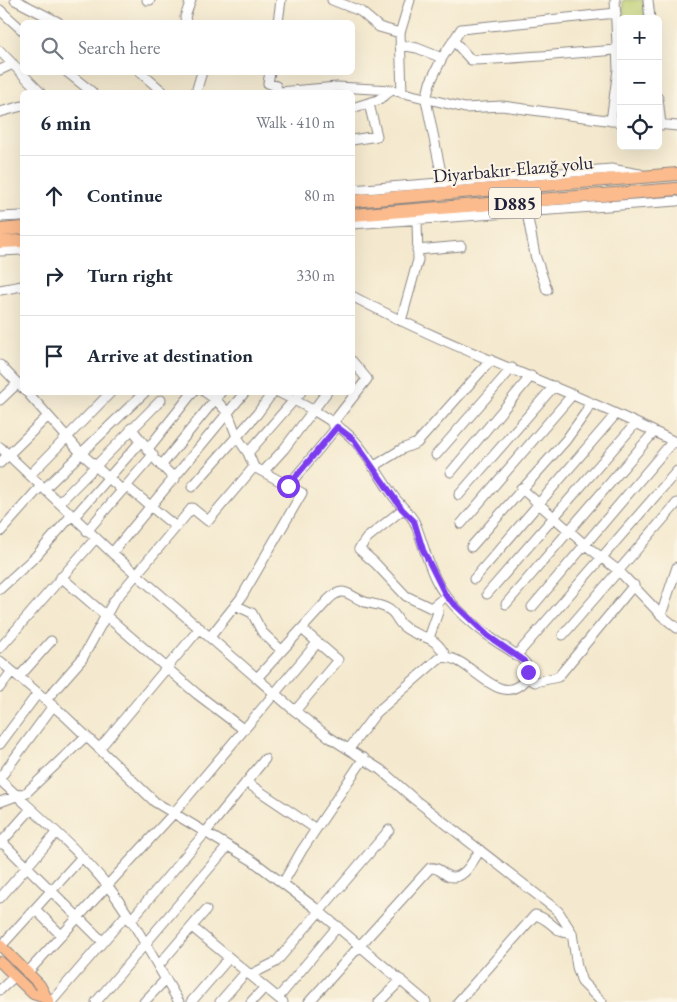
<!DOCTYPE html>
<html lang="en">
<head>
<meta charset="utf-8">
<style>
	body { margin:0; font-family:"EB Garamond",serif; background:#f2f2f3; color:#1f2937 }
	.controls { position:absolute; right:15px; top:15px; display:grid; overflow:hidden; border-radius:8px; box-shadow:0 5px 20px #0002 }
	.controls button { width:45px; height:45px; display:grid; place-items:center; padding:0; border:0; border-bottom:1px solid #e0e1e3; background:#fff; color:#1f2937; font:25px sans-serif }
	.stop { position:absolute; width:15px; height:15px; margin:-11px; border:4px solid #7c3aed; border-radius:50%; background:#fff }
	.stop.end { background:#7c3aed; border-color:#fff; box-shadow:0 1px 5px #0008 }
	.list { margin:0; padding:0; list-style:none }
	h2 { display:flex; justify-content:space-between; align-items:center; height:65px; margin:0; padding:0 20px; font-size:21px }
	h2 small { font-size:16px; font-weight:400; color:#747a83 }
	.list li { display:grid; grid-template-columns:32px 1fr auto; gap:15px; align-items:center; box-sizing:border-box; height:80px; padding:0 20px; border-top:1px solid #e0e1e3 }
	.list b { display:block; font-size:19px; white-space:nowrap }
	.list em { font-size:16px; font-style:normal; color:#747a83 }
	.icon { flex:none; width:28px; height:28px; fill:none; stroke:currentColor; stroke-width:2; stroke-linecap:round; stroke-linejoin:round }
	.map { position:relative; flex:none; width:677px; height:1002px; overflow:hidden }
	.search { position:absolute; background:#fff; box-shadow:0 5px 20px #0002; left:20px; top:20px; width:335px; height:55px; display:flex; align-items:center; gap:12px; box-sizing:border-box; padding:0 18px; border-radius:8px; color:#747a83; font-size:19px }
	.panel { position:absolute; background:#fff; box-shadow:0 5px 20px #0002; left:20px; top:90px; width:335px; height:305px; border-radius:8px }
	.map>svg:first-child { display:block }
	.green { fill:#bfd174; stroke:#707a58 }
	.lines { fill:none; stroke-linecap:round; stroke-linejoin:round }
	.minor-casing { stroke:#8b8684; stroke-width:11 }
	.major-casing { stroke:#8b8684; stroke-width:12 }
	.highway-casing { stroke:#8b8684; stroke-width:14 }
	.minor { stroke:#fff; stroke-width:9 }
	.major { stroke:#fbbb8d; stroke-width:10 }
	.highway { stroke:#fbbb8d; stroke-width:12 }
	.route { stroke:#7c3aed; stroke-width:6 }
	.labels { text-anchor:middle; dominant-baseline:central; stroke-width:4; stroke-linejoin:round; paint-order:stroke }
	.shield { fill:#fcf5e5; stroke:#63616e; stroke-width:1 }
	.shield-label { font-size:18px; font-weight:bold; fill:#22223b }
	.street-label { font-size:19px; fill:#22223b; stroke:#fcf5e5 }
</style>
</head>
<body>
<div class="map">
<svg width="677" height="1002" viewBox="0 0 677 1002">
	<rect width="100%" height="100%" fill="#fcf5e5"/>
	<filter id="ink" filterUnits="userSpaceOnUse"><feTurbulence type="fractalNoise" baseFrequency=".02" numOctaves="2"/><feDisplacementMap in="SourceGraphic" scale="10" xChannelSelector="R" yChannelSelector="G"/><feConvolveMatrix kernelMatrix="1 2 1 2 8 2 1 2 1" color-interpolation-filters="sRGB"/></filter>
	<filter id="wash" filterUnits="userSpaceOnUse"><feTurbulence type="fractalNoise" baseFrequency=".0096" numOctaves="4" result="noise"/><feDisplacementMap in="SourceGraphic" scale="20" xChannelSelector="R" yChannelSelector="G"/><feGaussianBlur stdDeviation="1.12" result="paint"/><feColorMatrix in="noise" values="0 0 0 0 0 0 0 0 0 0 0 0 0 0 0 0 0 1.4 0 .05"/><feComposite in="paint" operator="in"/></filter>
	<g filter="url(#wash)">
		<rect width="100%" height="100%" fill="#f4e9ce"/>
		<path class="green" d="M623 0H643L645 19H623Z"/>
	</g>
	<g filter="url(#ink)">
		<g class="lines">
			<defs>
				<path id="minor" d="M15 0 58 22
					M147 0H150
					M332 0 360 11 379 27 400 33
					M648 0 650 19
					M0 10 22 30
					M186 22 185 17 191 0
					M278 22 281 0
					M453 40 471 60C520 59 568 53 617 50
					M400 45 417 48 442 58
					M0 51 40 92
					M0 70 13 64
					M67 72 92 92
					M140 72 163 92
					M270 72 268 83 276 86 278 92
					M196 92 202 72
					M279 92 337 87 392 90 465 108 502 106 621 122
					M402 93 400 33 410 0
					M658 98 661 125
					M352 108 378 100 392 90
					M0 112 22 106
					M611 121 618 69 615 0
					M658 124 677 126
					M352 140 377 136 369 104
					M443 182 426 100 430 83 442 58 461 29 616 13
					M352 190 611 169 640 174
					M527 213 535 255 547 290
					M0 217 22 216
					M352 224 677 201
					M417 250 461 246
					M0 251 22 250
					M0 290 22 286
					M352 296C457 352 571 389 677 443
					M401 321 418 260 417 221
					M0 365 22 388
					M27 392 81 453 122 490
					M205 392 215 399 228 413 237 437 248 453 254 467 302 493 241 598 210 637
					M278 392C304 405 331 418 352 438 367 453 381 479 394 497 400 505 411 514 415 523 425 547 429 574 446 596 457 610 475 626 490 637 498 644 521 655 526 664 529 669 529 676 524 681 496 712 466 647 438 659L376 713 349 749
					M0 400 18 383
					M332 424 367 379 352 361
					M0 447 112 553 295 711 329 737 381 770 414 799 558 911 572 933 577 967 582 982 602 1002
					M147 450 193 392
					M248 453 301 392
					M436 455 512 368
					M157 461 175 479
					M0 463 48 416
					M161 466 221 392
					M373 467 402 449 417 443 491 360
					M263 472 284 449 327 392
					M451 472 531 376
					M30 475 111 392
					M126 486 176 527
					M288 486 337 427
					M192 487 257 414 273 392
					M521 488 584 544 619 571 661 615 677 628
					M44 489 145 392
					M459 495 554 386
					M59 503 161 400
					M403 509 367 538 359 549 375 563 406 596 431 608 446 596
					M74 517 141 441
					M461 524 573 394
					M87 531 153 455 131 428
					M0 532 41 486
					M471 547 566 440 586 412 590 402
					M112 553 245 392
					M61 577 197 694 243 729
					M474 579 616 414
					M0 589 36 556 72 515
					M487 594 636 423
					M506 604 654 432
					M235 605 252 613 262 632 281 650
					M532 607 673 441
					M661 615 677 567
					M563 635 677 503
					M429 638 438 612 437 605
					M0 648 96 538
					M516 656 677 471
					M0 661 65 716 155 802 253 861 314 907 426 1002
					M19 677 51 641
					M257 678 328 600C344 584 348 596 365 602 374 605 383 604 391 611 396 615 398 622 403 626 419 640 434 632 446 657
					M526 678 535 682 558 677 634 585
					M0 687 12 671
					M46 700 82 659 114 601 192 508 208 521 254 467
					M295 711 338 660 302 629
					M0 744 38 693
					M99 749 200 628
					M0 778 53 706
					M0 780C36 814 76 847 107 885 135 921 155 963 179 1002
					M246 782 316 829
					M0 802 27 792 86 736
					M0 840 103 942
					M0 844 31 809
					M283 883 302 850 364 758
					M0 898 56 833
					M35 909 61 935
					M130 921 205 833 265 759
					M192 927 283 1002
					M1 946 81 858
					M159 965 206 910
					M27 973 173 814 317 643
					M250 975 276 962 389 830
					M0 990 14 977
					M278 998 338 926
					M51 1002 126 915
					M96 1002 228 846
					M144 1002 166 979
					M191 1002 229 958
					M220 1002 246 972
					M251 1002 265 987
					M309 1002 430 868C438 867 441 872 448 876 463 882 473 861 480 850
					M379 1002 401 980
					M458 1002 535 915C551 918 555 935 572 933"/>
				<path id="major" d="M0 945 40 985 49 1002
					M0 962 33 994 45 998"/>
				<path id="highway" d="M352 201 677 174
					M352 215 677 189
					M0 230 22 228
					M0 242 22 241"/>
			</defs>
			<use href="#minor" class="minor-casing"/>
			<use href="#major" class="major-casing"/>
			<use href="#highway" class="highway-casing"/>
			<use href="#minor" class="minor"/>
			<use href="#major" class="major"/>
			<use href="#highway" class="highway"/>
		</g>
	</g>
	<g class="lines" filter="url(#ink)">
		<path class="route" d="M288 486 337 427 353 439 402 509 414 521 423 550 446 596 488 636 524 661 528 672"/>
	</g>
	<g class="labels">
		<rect class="shield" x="489" y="187.5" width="52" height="31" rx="4"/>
		<g class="shield-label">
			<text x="515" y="203">D885</text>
		</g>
		<g class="street-label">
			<text transform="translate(513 169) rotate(-5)">Diyarbakır-Elazığ yolu</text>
		</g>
	</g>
</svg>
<div class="controls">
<button>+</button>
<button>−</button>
<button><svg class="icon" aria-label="locate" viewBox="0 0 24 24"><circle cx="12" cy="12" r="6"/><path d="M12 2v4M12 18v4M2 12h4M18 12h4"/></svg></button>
</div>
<div class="stop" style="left:288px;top:486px"></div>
<div class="stop end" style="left:528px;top:672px"></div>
<div class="search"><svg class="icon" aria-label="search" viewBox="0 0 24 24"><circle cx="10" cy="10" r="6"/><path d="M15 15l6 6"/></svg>Search here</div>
<section class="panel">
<h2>6 min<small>Walk · 410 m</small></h2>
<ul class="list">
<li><svg class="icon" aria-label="ahead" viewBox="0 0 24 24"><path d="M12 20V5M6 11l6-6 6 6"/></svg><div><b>Continue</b></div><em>80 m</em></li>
<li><svg class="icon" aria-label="right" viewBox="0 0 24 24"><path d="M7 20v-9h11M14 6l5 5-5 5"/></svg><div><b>Turn right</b></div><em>330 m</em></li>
<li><svg class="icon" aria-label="arrive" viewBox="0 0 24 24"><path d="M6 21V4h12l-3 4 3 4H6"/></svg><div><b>Arrive at destination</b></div></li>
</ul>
</section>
</div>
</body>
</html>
